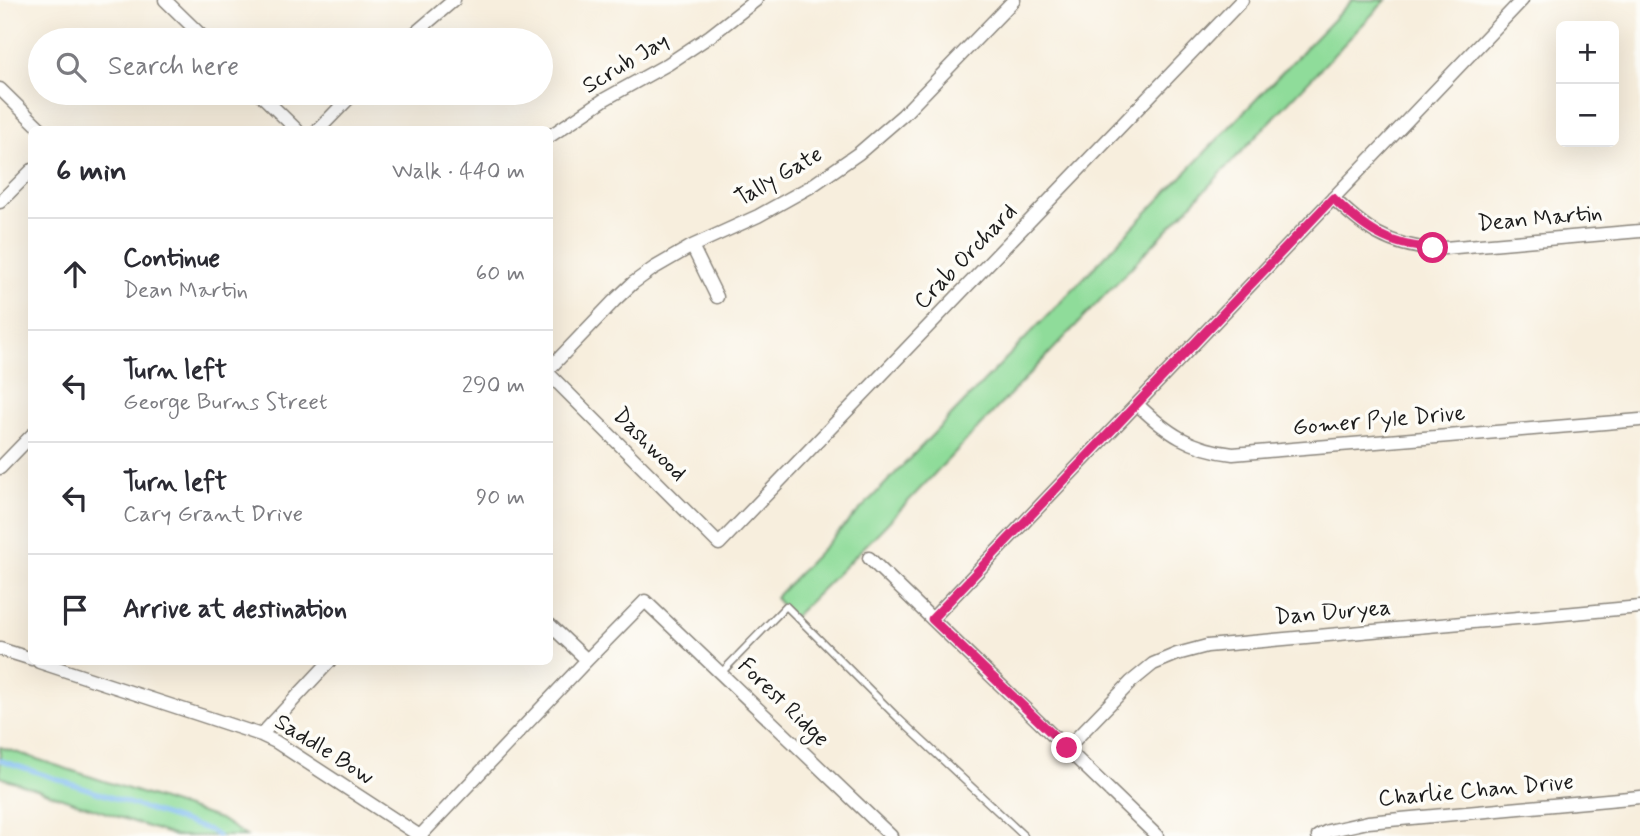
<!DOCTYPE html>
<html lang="en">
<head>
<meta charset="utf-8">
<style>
	body { margin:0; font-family:Mynerve,sans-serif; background:#f2f2f3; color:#2b2b33 }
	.controls { position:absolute; right:21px; top:21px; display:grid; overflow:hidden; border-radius:10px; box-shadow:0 7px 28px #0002 }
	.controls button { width:63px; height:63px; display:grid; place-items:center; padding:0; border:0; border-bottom:2px solid #e1e1e2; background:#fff; color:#2b2b33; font:35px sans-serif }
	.stop { position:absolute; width:21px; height:21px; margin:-16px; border:5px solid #db2777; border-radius:50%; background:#fff }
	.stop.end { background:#db2777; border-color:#fff; box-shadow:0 2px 7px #0008 }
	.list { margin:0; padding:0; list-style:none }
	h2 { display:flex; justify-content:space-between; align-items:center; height:91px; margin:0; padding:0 28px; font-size:30px }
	h2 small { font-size:23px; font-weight:400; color:#7c7c81 }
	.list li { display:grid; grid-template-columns:46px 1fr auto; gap:21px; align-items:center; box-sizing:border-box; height:112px; padding:0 28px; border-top:2px solid #e1e1e2 }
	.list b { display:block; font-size:26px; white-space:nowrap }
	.list p { margin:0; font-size:23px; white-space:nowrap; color:#7c7c81 }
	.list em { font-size:23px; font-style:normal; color:#7c7c81 }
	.icon { flex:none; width:38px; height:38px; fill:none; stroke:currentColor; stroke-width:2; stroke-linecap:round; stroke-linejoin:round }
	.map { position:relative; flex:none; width:1640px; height:836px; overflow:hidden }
	.search { position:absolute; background:#fff; box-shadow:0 7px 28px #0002; left:28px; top:28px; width:525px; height:77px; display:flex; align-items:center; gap:18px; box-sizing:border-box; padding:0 24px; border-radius:38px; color:#7c7c81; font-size:26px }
	.panel { position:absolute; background:#fff; box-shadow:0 7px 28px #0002; left:28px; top:126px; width:525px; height:539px; border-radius:10px }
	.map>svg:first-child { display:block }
	.green { fill:#8fdc9a; stroke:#567c5b; stroke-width:2 }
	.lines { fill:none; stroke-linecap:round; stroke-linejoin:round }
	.stream { stroke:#7dbbf1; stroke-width:4.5 }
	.service-casing { stroke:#8a857c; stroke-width:9 }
	.minor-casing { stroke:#8a857c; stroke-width:15 }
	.service { stroke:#fff; stroke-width:6 }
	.minor { stroke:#fff; stroke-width:12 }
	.route { stroke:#db2777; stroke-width:9 }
	.labels { text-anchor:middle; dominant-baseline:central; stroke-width:7; stroke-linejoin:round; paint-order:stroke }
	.street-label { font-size:23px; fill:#1c1c1c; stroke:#fdfcf7 }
</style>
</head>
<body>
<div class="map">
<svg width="1640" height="836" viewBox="0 0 1640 836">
	<rect width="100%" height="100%" fill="#fdfcf7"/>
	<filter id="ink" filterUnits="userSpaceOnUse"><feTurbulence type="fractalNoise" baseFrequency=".0143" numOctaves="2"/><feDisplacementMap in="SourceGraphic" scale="14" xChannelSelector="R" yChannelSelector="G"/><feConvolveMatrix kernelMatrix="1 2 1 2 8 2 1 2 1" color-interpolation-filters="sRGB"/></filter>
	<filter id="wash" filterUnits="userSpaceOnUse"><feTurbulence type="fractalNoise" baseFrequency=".00686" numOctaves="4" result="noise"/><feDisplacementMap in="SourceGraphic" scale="28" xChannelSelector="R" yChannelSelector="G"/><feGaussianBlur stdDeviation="1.57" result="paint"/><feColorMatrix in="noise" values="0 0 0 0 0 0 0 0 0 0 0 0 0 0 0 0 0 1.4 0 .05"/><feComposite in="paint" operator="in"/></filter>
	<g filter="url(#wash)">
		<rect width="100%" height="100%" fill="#f7eedd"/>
		<path class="green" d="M1352 0H1386L879 532 793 618 775 598Z
			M0 747 220 819 246 836H175L0 777Z"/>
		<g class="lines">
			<path class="stream" d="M0 760 209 830 218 836"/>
		</g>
	</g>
	<g filter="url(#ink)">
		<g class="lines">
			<defs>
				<path id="service" d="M721 673 786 606 898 718 1024 836"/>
				<path id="minor" d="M165 0 206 40
					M407 40 454 0
					M0 89 42 130
					M259 93 297 130
					M318 130 354 93
					M550 136 605 99 668 64 710 36 756 0
					M1333 198C1364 228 1388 246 1433 249L1640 231
					M0 202 32 170
					M692 246 717 297
					M550 368 614 301 633 283 654 268 692 246 758 216 810 187 859 153 903 115 1014 0
					M550 375 719 544 1242 0
					M1137 404C1167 433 1190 449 1233 454L1640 420
					M0 468 32 435
					M869 558 1157 836
					M932 619 1522 0
					M550 625 587 660
					M0 649 32 659
					M39 662 261 735 276 742 420 836
					M261 735 329 662
					M1067 748 1131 682 1153 664 1177 654 1207 646 1640 607
					M420 836 587 660 645 601 891 836
					M1318 836 1328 831 1368 822 1640 797"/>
			</defs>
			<use href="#service" class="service-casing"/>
			<use href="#minor" class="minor-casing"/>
			<use href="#service" class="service"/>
			<use href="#minor" class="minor"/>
		</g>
	</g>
	<g class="lines" filter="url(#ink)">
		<path class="route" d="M1067 748 932 619 1333 198C1363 228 1389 247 1433 248"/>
	</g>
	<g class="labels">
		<g class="street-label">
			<text transform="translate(626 64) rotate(-31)">Scrub Jay</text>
			<text transform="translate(779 177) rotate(-30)">Tally Gate</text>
			<text transform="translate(1540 219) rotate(-5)">Dean Martin</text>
			<text transform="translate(966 257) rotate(-46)">Crab Orchard</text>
			<text transform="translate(1379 421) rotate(-5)">Gomer Pyle Drive</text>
			<text transform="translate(649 445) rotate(45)">Dashwood</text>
			<text transform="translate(1333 613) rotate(-5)">Dan Duryea</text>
			<text transform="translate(783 703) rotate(44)">Forest Ridge</text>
			<text transform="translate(324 750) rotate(32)">Saddle Bow</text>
			<text transform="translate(1476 791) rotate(-5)">Charlie Chan Drive</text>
		</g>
	</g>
</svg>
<div class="controls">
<button>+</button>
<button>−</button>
</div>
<div class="stop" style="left:1433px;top:248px"></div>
<div class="stop end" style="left:1067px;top:748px"></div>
<div class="search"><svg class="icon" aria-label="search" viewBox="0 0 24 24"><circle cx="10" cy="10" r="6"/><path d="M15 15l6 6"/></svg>Search here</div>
<section class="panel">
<h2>6 min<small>Walk · 440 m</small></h2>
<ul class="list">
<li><svg class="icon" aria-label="ahead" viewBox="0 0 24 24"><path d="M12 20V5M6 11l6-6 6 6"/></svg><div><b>Continue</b><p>Dean Martin</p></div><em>60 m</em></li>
<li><svg class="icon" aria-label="left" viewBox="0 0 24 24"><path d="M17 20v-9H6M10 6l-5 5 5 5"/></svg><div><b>Turn left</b><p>George Burns Street</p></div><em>290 m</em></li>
<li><svg class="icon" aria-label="left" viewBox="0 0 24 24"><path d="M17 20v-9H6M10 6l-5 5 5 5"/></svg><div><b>Turn left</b><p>Cary Grant Drive</p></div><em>90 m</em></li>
<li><svg class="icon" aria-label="arrive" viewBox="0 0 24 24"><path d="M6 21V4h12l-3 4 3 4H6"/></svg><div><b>Arrive at destination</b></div></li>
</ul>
</section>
</div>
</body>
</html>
